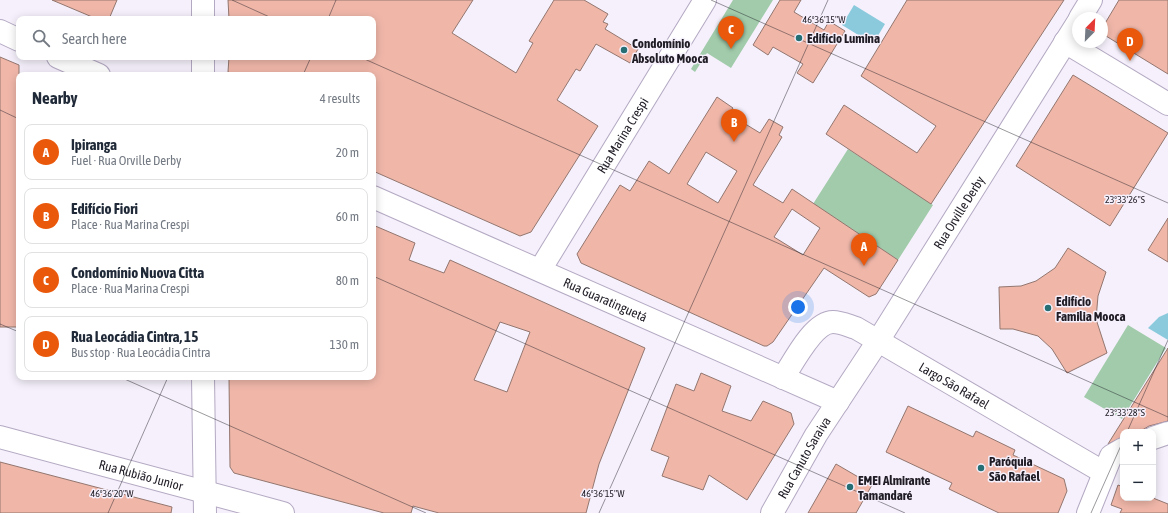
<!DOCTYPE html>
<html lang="en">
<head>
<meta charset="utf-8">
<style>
	body { margin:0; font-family:"Asap Condensed",sans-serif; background:#f2f2f3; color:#1f2937 }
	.controls { position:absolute; right:12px; bottom:12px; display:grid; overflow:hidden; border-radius:8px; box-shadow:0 2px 10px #0003 }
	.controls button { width:36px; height:36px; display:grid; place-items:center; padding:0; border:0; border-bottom:1px solid #e0e1e3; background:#fff; color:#1f2937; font:20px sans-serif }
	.compass { position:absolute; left:1072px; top:12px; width:36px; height:36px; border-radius:50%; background:#fff; box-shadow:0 2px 10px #0003; rotate:24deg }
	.you { position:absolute; left:798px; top:307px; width:14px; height:14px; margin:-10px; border:3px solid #fff; border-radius:50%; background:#1a73e8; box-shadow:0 0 0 6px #1a73e833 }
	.badge { display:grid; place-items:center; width:26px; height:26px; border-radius:50%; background:#ea580c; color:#fff; font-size:13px; font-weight:700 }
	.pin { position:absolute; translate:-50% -33px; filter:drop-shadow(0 1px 2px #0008) }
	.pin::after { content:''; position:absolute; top:21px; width:14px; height:12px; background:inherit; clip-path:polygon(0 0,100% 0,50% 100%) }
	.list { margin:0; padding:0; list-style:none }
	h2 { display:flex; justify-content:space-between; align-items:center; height:52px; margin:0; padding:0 16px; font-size:17px }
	h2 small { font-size:13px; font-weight:400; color:#747a83 }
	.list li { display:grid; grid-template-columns:26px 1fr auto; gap:12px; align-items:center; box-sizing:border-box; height:56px; margin:0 8px 8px; padding:0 8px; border:1px solid #e0e1e3; border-radius:8px }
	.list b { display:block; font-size:15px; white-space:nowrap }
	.list p { margin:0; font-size:13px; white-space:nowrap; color:#747a83 }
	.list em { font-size:13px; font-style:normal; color:#747a83 }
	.icon { flex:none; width:22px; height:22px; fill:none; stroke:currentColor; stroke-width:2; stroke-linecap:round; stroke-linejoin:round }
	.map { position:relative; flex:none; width:1168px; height:513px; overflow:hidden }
	.search { position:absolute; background:#fff; box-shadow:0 2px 10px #0003; left:16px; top:16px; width:360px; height:44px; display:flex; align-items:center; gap:10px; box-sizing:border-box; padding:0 14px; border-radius:8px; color:#747a83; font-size:15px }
	.panel { position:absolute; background:#fff; box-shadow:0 2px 10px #0003; left:16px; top:72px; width:360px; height:308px; border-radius:8px }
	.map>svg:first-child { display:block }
	.green { fill:#a1cbab }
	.water { fill:#8bcadd }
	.building { fill:#f0b7a9; stroke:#93766f; fill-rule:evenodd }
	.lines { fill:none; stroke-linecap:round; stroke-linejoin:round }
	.minor-casing { stroke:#b4a9c3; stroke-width:24 }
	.minor { stroke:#fff; stroke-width:22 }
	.ticks { fill:none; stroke:#201c25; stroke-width:1; stroke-opacity:0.45 }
	.poi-dot { fill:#246e74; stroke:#f5f0fb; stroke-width:1.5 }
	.labels { text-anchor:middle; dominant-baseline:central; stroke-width:3; stroke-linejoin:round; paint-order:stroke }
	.poi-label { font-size:13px; font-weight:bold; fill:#201c25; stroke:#f5f0fb; text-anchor:start }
	.street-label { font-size:13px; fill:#201c25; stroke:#f5f0fb }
	.ticks-label { font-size:10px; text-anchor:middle; fill:#201c25; stroke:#f5f0fb; stroke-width:3; stroke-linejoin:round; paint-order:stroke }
</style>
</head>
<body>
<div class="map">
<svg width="1168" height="513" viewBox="0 0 1168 513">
	<rect width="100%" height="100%" fill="#f5f0fb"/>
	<path class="green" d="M733 0H773L731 68 707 53 695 72 691 69Z
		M848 149 933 205 898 260 813 204Z
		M1128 325 1166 348 1122 419 1084 397Z"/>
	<path class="water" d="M854 5 885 24 873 44 842 25Z
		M1168 313V340L1148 328 1159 317Z"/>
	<path class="building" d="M52 0H117L109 19H97Z
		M228 0H473L452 33 516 73 533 43 529 41 554 0H584L608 14 603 22 608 24 605 29 638 49 630 63 596 44 580 71 576 69 557 100 598 126 531 232 520 236 373 171V75H235L228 72 229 57H373V19H229Z
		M780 0H801L794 12 824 30 829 21 845 31 813 83 797 73 803 64 773 47 768 55 753 45Z
		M907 0H1064L931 204 826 134 844 105 917 153 936 126 861 76Z
		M1119 0H1168V74L1106 36 1104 25Z
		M0 57 19 65V327H0Z
		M1073 75 1168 133 1110 226 1016 166Z
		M717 97 733 108 729 114 760 133 769 119 783 127 779 135 782 137 753 185 783 203 792 189 898 260 876 294 869 297 824 268 773 342 767 346H764L581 263 577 254 620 185 630 191 649 161 669 174ZM706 152 737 171 718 203 687 184ZM792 209 820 228 803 255 774 237Z
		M1168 218V262L1148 250Z
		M373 225 415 243 409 260 444 273 450 260 645 348 599 464 586 513H439L413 506 411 513H384L234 473 230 467 229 377H373ZM500 322 530 332 507 392 474 380Z
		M1068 248 1106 272 1098 296 1096 319 1107 353 1067 373 1052 349 1038 336 1013 329H1000L999 287 1021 286 1036 281 1055 268Z
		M1168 348V421L1149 426 1139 432H1123V437L1108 444Z
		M701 373 731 386 722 411 751 421 763 401 791 413 794 424 747 500 709 475 703 490 662 476 669 457 651 450 676 384 694 391Z
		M908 406 973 437 976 431 1015 450 1013 455 1064 479 1067 491 1058 513H999L949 489 952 483 886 452Z
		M0 462 172 507 171 513H0Z
		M836 464 872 485 856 513H808Z
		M1118 485 1123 487V498H1153L1168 504V513H1120L1122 509 1111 505Z"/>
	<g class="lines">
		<defs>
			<g id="minor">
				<path d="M1080 18 1091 0"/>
				<path d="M203 19V0"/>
				<path d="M0 31 19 40"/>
				<path d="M1065 42 1168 104"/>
				<path d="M58 57 99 75"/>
				<path d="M203 75V57"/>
				<path id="s1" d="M373 197 838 402"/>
				<path id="s2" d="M540 270 705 0"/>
				<path d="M203 377 205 513"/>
				<path id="s3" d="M783 378C793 363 813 322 833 322 841 322 849 326 856 328L1103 472"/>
				<path id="s4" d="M0 437 283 513"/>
				<path d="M1153 438 1168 433"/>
				<path id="s5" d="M772 513 816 435 878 341 1078 22"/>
				<path d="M1088 513 1111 456 1123 449"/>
			</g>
		</defs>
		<use href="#minor" class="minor-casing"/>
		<use href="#minor" class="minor"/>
	</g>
	<path class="ticks" d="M232 0 274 19M711 0 1168 203M328 19 336 0M360 57 1168 417M303 75 311 57M0 110 19 119M373 276 905 513M0 324 19 332M120 377 426 513M1127 432 1168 340M108 513 168 377M599 513 828 0M1091 513 1123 441"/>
	<g class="poi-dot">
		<circle cx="799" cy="38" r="4"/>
		<circle cx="624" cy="50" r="4"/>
		<circle cx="1048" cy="308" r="4"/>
		<circle cx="981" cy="468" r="4"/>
		<circle cx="850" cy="487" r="4"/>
	</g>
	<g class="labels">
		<g class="poi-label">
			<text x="807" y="38">Edifício Lumina</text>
			<text x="632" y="43">Condomínio<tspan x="632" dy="15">Absoluto Mooca</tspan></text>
			<text x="1056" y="301">Edifício<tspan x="1056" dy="15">Familia Mooca</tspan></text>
			<text x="989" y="461">Paróquia<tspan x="989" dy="15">São Rafael</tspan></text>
			<text x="858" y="480">EMEI Almirante<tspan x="858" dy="15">Tamandaré</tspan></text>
		</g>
		<g class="street-label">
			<text stroke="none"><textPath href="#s2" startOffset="158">Rua Marina Crespi</textPath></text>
			<text stroke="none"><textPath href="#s5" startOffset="354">Rua Orville Derby</textPath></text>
			<text stroke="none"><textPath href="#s1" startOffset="254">Rua Guaratinguetá</textPath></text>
			<text stroke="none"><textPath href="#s3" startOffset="215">Largo São Rafael</textPath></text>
			<text stroke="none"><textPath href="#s5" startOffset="64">Rua Canuto Saraiva</textPath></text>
			<text stroke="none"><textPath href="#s4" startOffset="146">Rua Rubião Junior</textPath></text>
		</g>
	</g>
	<g class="ticks-label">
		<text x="824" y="23">46°36'15"W</text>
		<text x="1125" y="203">23°33'26"S</text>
		<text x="1125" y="416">23°33'28"S</text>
		<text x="112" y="497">46°36'20"W</text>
		<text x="603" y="497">46°36'15"W</text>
	</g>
</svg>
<div class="controls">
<button>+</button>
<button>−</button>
</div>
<svg class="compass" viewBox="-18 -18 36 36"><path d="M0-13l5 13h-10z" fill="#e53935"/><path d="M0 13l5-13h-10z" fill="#747a83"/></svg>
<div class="you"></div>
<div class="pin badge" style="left:864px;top:266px">A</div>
<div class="pin badge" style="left:734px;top:142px">B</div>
<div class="pin badge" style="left:731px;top:49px">C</div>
<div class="pin badge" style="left:1130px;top:61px">D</div>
<div class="search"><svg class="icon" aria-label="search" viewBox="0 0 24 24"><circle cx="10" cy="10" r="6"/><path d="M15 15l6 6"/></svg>Search here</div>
<section class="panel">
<h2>Nearby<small>4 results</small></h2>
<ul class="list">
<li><span class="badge">A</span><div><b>Ipiranga</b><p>Fuel · Rua Orville Derby</p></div><em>20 m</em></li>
<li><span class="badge">B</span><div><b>Edifício Fiori</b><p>Place · Rua Marina Crespi</p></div><em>60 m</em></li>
<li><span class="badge">C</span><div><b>Condomínio Nuova Citta</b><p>Place · Rua Marina Crespi</p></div><em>80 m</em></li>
<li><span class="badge">D</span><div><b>Rua Leocádia Cintra, 15</b><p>Bus stop · Rua Leocádia Cintra</p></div><em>130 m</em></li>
</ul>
</section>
</div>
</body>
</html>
